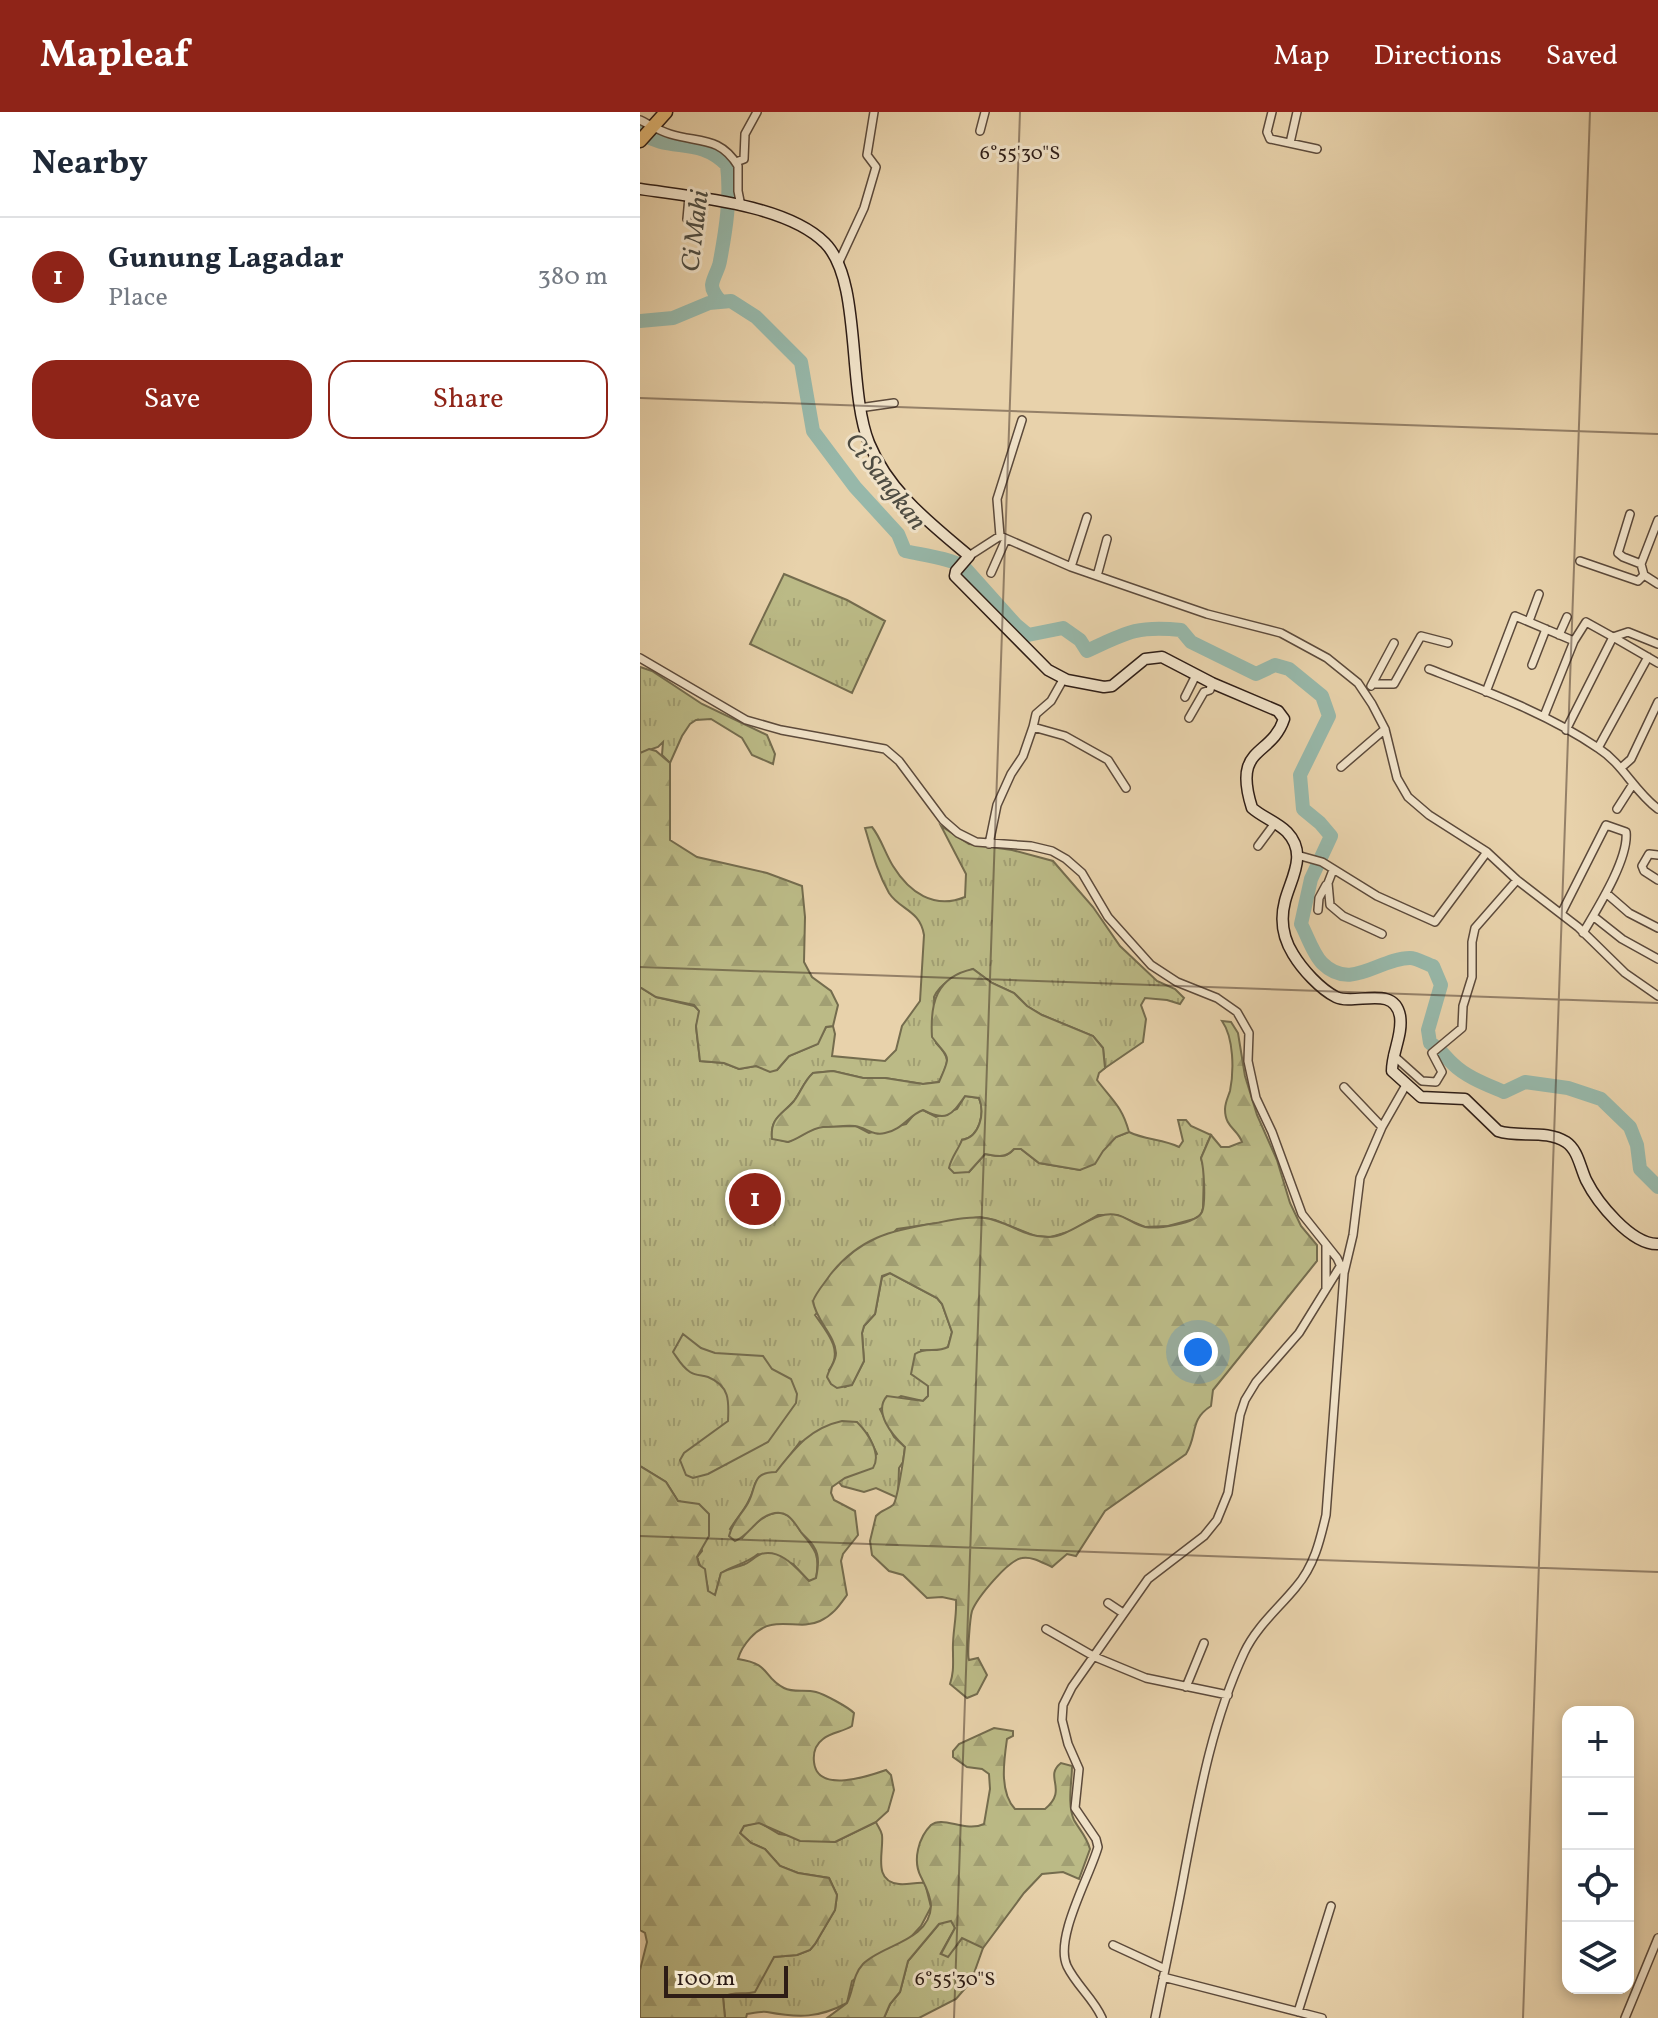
<!DOCTYPE html>
<html lang="en">
<head>
<meta charset="utf-8">
<style>
	body { margin:0; font-family:Vollkorn,serif; background:#f6f6f7; color:#1f2937 }
	.controls { position:absolute; right:24px; bottom:24px; display:grid; overflow:hidden; border-radius:16px; box-shadow:0 4px 12px #0003 }
	.controls button { width:72px; height:72px; display:grid; place-items:center; padding:0; border:0; border-bottom:2px solid #e0e1e3; background:#fff; color:#1f2937; font:40px sans-serif }
	.scale { position:absolute; left:24px; bottom:20px; width:124px; box-sizing:border-box; padding-left:8px; border:4px solid #2e1d16; border-top:0; font-size:22px; line-height:28px; white-space:nowrap; color:#2e1d16; -webkit-text-stroke:6px #f0e2c8; paint-order:stroke }
	.you { position:absolute; left:558px; top:1240px; width:28px; height:28px; margin:-20px; border:6px solid #fff; border-radius:50%; background:#1a73e8; box-shadow:0 0 0 12px #1a73e833 }
	.badge { display:grid; place-items:center; width:52px; height:52px; border-radius:50%; background:#8f2418; color:#fff; font-size:26px; font-weight:700 }
	.pin { position:absolute; translate:-50% -50%; border:4px solid #fff; box-shadow:0 2px 8px #0006 }
	.list { margin:0; padding:0; list-style:none }
	h2 { display:flex; justify-content:space-between; align-items:center; height:104px; margin:0; padding:0 32px; font-size:34px }
	h2 small { font-size:26px; font-weight:400; color:#747a83 }
	.list li { display:grid; grid-template-columns:52px 1fr auto; gap:24px; align-items:center; box-sizing:border-box; height:120px; padding:0 32px; border-top:2px solid #e0e1e3 }
	.list b { display:block; font-size:30px; white-space:nowrap }
	.list p { margin:0; font-size:26px; white-space:nowrap; color:#747a83 }
	.list em { font-size:26px; font-style:normal; color:#747a83 }
	.actions { display:flex; gap:16px; padding:24px 32px }
	.actions a { flex:1; padding:18px 0; border:2px solid #8f2418; border-radius:24px; text-align:center; font-size:28px; color:#8f2418 }
	.actions .main { background:#8f2418; color:#fff }
	.icon { flex:none; width:44px; height:44px; fill:none; stroke:currentColor; stroke-width:2; stroke-linecap:round; stroke-linejoin:round }
	.map { position:relative; flex:none; width:1018px; height:1906px; overflow:hidden }
	header { display:flex; align-items:center; gap:48px; box-sizing:border-box; height:112px; padding:0 40px; background:#8f2418; color:#fff }
	header strong { font-size:38px }
	nav { display:flex; gap:44px; margin-inline-start:auto; font-size:28px }
	main { display:flex }
	aside { flex:1; background:#fff }
	.map>svg:first-child { display:block }
	.grass { fill:url(#grass-tufts); stroke:#746c4e; stroke-width:2 }
	.forest { fill:url(#forest-firs); stroke:#746c4e; stroke-width:2 }
	.lines { fill:none; stroke-linecap:round; stroke-linejoin:round }
	.river { stroke:#97b8aa; stroke-width:14 }
	.street-casing { stroke:#5c4a3b; stroke-width:10 }
	.secondary-casing { stroke:#2e1d16; stroke-width:13 }
	.primary-casing { stroke:#2e1d16; stroke-width:15 }
	.street { stroke:#f0e2c8; stroke-width:7 }
	.secondary { stroke:#f0e2c8; stroke-width:10 }
	.primary { stroke:#e4b976; stroke-width:12 }
	.ticks { fill:none; stroke:#2e1d16; stroke-width:2; stroke-opacity:0.45 }
	.labels { text-anchor:middle; dominant-baseline:central; stroke-width:6; stroke-linejoin:round; paint-order:stroke }
	.water-label { font-size:26px; font-style:italic; fill:#4e4c42; stroke:#f0e2c8 }
	.ticks-label { font-size:20px; text-anchor:middle; fill:#2e1d16; stroke:#f0e2c8; stroke-width:6; stroke-linejoin:round; paint-order:stroke }
</style>
</head>
<body>
<header>
<strong>Mapleaf</strong>
<nav><a>Map</a><a>Directions</a><a>Saved</a></nav>
</header>
<main>
<aside>
<h2>Nearby<small></small></h2>
<ul class="list">
<li><span class="badge">1</span><div><b>Gunung Lagadar</b><p>Place</p></div><em>380 m</em></li>
</ul>
<div class="actions"><a class="main">Save</a><a>Share</a></div>
</aside>
<div class="map">
<svg width="1018" height="1906" viewBox="0 0 1018 1906">
	<defs>
		<pattern id="grass-tufts" width="24" height="20" patternUnits="userSpaceOnUse" patternTransform="scale(2)"><rect width="24" height="20" fill="#bbba86"/><path d="M3 7l-1-3M5 7V3M7 7l1-3M15 17l-1-3M17 17v-4M19 17l1-3" fill="none" stroke="#a19f73"/></pattern>
		<pattern id="forest-firs" width="22" height="20" patternUnits="userSpaceOnUse" patternTransform="scale(2)"><rect width="22" height="20" fill="#bbba86"/><path d="M5 1l3.5 6h-7zM16 11l3.5 6h-7z" fill="#a19f73"/></pattern>
	</defs>
	<rect width="100%" height="100%" fill="#e8d2ab"/>
	<filter id="stains"><feTurbulence type="fractalNoise" baseFrequency=".0025" numOctaves="4"/><feColorMatrix values="0 0 0 0 .2 0 0 0 0 .09 0 0 0 0 .02 0 0 0 .5 -.17"/></filter>
	<radialGradient id="worn" r=".72"><stop offset=".6" stop-color="#630" stop-opacity="0"/><stop offset="1" stop-color="#630" stop-opacity=".3"/></radialGradient>
	<path class="grass" d="M144 462 207 488 245 509 212 581 110 532Z
		M0 555 12 559 62 592 127 623 135 642 133 652 112 643 102 626 71 607 56 608 50 612 42 624 30 651 22 643 23 630 18 635 0 641Z
		M301 714 329 732 372 738 413 749 453 795 480 834 517 869 535 877 544 886 540 892 527 888 505 886 501 893 506 907 503 930 465 956 463 936 453 924 402 903 387 894 374 881 352 871 333 857C319 863 301 869 294 885L296 931C312 947 308 951 299 970L283 972 245 966H223L193 959 173 961C164 969 161 980 154 989 143 1002 130 1006 132 1026L148 1030 177 1015 216 1014 229 1021 266 1012 276 1000 283 998 296 1005 317 997 325 984 339 986C345 1001 340 1025 322 1028L316 1043 329 1060 345 1042C357 1044 365 1047 374 1037H381L399 1051 440 1058 476 1025 489 1020C505 1028 523 1027 539 1035L543 1029 538 1008H546L551 1014 571 1023 561 1046 564 1057 563 1096 561 1103 554 1107 528 1114 505 1115 477 1103H458L431 1119 411 1125 395 1124 355 1108 340 1105 257 1117 175 1203C187 1220 204 1239 189 1258L205 1275 212 1272 224 1249 222 1221 224 1214 235 1202 242 1165 250 1161 297 1186 302 1192 312 1220 308 1235 301 1239 281 1238 284 1269 289 1275 288 1284 283 1289 261 1284 240 1297 254 1325 265 1335 263 1350 259 1356 258 1386 236 1376 224 1380 202 1374 198 1369 237 1342 227 1321 160 1330 136 1361C108 1366 119 1371 108 1390 104 1399 96 1407 90 1417L102 1426C112 1414 133 1391 150 1405 155 1408 158 1416 161 1420 176 1438 180 1443 176 1467L169 1469 153 1452 118 1442C106 1452 94 1453 81 1461L75 1484 68 1479C67 1463 61 1459 57 1445L62 1439 51 1393 38 1389 26 1370 0 1354V875L16 885 54 894 60 899 56 915 60 949 84 951 99 957 116 954 137 958 149 944 177 932 186 915 193 914 195 922 192 944 245 949 256 938 262 914 280 889 284 823C280 798 260 798 249 781 237 760 232 739 225 716L232 715C241 726 245 741 253 754 269 780 294 798 325 785L326 762Z
		M119 1710 139 1722 195 1730 236 1710C238 1715 241 1718 242 1723 244 1740 232 1769 259 1772 268 1773 276 1770 285 1771L291 1795 281 1814 270 1826 212 1869 207 1891C179 1906 159 1906 127 1900 122 1899 113 1901 107 1902L106 1906H85L83 1885 90 1881 106 1883C120 1872 124 1859 134 1845L157 1843 170 1838 175 1832 195 1798 197 1783 189 1766 158 1761 140 1754 125 1737 111 1731 100 1721 104 1714Z
		M306 1809H312L315 1816 301 1841 313 1838 322 1826 329 1827 343 1836 333 1864 326 1874 328 1873 316 1887 279 1906H244L250 1892 260 1880 268 1849 299 1812Z"/>
	<path class="forest" d="M9 637 16 639 30 651V728L57 745 127 761 162 774 165 805 164 850 172 865 191 879 198 893 193 914 186 915 178 932 149 944 137 958 130 960 116 954 99 957 84 951 60 949 56 914 59 899 54 893 16 885 0 875V641Z
		M333 857 352 871 374 881 387 894 402 903 453 924 463 936 465 956 459 961 457 968C472 988 482 994 489 1020L476 1025 463 1039 455 1052 440 1058 399 1051 381 1037H374C365 1047 357 1044 345 1042L329 1060 314 1061 309 1056C311 1046 318 1038 322 1028 340 1025 345 1001 339 986L325 984C311 1004 306 1010 283 998 269 1003 262 1018 245 1021 233 1024 227 1016 215 1014 205 1013 193 1015 183 1015 170 1016 160 1027 148 1030L132 1027C130 1005 142 1003 154 989 161 980 164 969 173 961L193 959 223 966H245L283 972 299 970C312 941 309 948 292 925 290 891 296 865 333 857Z
		M582 909 591 910 598 921 605 964 617 1003 637 1048 650 1091 661 1114 677 1133V1149L573 1278 571 1294C549 1308 558 1323 546 1342L465 1399 436 1444 427 1442 412 1455C403 1451 392 1444 382 1446 368 1448 337 1486 332 1499 330 1506 327 1543 329 1548L338 1546 347 1563 337 1582 327 1586 310 1572C314 1559 313 1553 313 1540 312 1522 317 1506 316 1488L302 1485 287 1486 263 1463 249 1459 232 1443 230 1429 236 1404C241 1398 247 1398 253 1393 257 1390 264 1344 265 1335 252 1323 233 1300 247 1284L283 1289 288 1284V1274L271 1262 275 1242C285 1235 297 1241 308 1235L312 1220 302 1192 297 1186 250 1161 242 1164 235 1202 224 1214 222 1221 224 1249 212 1273 197 1276 191 1272 187 1265C189 1256 196 1250 196 1241 195 1223 176 1209 173 1189 177 1179 184 1172 190 1163 219 1126 251 1118 296 1111 312 1108 329 1104 345 1106 367 1109 385 1126 409 1125 433 1124 455 1097 477 1103 487 1105 494 1113 505 1115 517 1117 556 1112 562 1100 566 1091 564 1056 561 1046L571 1023 581 1035H589L602 1030C597 1016 585 1016 585 997 585 991 588 985 590 979 594 959 594 926 582 909Z
		M43 1222 61 1236 75 1241 123 1244 132 1257 151 1267 157 1282 156 1291 128 1330 68 1362 53 1366 46 1363 40 1348 44 1341 88 1309C89 1289 90 1274 68 1265 62 1263 56 1264 50 1260 42 1255 38 1247 33 1240Z
		M202 1309 217 1310C228 1321 242 1342 233 1356L205 1366 192 1375 191 1381 194 1388 215 1399 218 1423 203 1442 201 1449 207 1483C199 1494 193 1503 180 1509 163 1517 148 1509 131 1513 116 1516 102 1533 98 1547 132 1552 122 1565 144 1576 154 1581 165 1577 176 1580 184 1582 208 1595 214 1601L212 1614C203 1620 191 1620 183 1627 175 1633 173 1641 174 1650 177 1682 229 1664 246 1658L251 1663 254 1678 248 1699 236 1710 195 1730 160 1729 119 1711 104 1714 100 1721 111 1731 125 1737 140 1754 158 1761 189 1766 197 1783 195 1798 175 1832 170 1838 157 1843 134 1845 115 1880C104 1883 93 1879 83 1885L85 1906H0V1858L7 1830 5 1821 0 1818V1354L26 1370 38 1389 59 1392 69 1402V1424L57 1445 59 1453 65 1457 68 1479 75 1483 81 1461C90 1456 96 1456 105 1452 111 1450 115 1444 121 1442 141 1436 157 1457 169 1469L176 1466C178 1456 180 1444 174 1435 171 1429 165 1425 161 1420 153 1409 148 1397 131 1402 116 1406 109 1424 95 1429L89 1424C92 1410 102 1402 108 1391 117 1375 111 1360 136 1360 155 1336 170 1316 202 1309Z
		M354 1616 373 1619V1624L367 1627C364 1648 359 1680 375 1697H405C429 1677 403 1665 421 1651L432 1654C432 1670 427 1692 434 1708 439 1717 447 1725 450 1737L439 1767 423 1760 402 1762 384 1781 343 1836 322 1826 308 1845 301 1842 315 1816 311 1809 299 1812 268 1849 260 1880 250 1892 244 1906H187L207 1891C214 1878 212 1864 223 1852 241 1833 290 1829 291 1794 291 1784 285 1773 281 1765 272 1748 279 1725 291 1713 303 1703 325 1721 344 1712L350 1677 349 1662 342 1657 327 1655 313 1645V1639L319 1632Z"/>
	<g class="lines">
		<path class="river" d="M0 20C30 42 57 23 87 53 91 85 86 117 80 149 79 157 73 165 72 173 72 180 77 185 81 190
			M0 209 33 206 69 191 91 189 116 205 161 250 173 319 215 375 258 422 265 439C283 443 310 446 324 455L376 513 388 523 423 516 440 528 447 539C485 521 497 513 541 518L551 530 616 562 635 553 649 557 682 584 689 604 660 663 663 697 680 711 691 724 671 767 661 812C667 823 673 842 682 851 711 880 739 846 770 846 777 846 786 852 793 854L801 873 788 918 790 931C801 937 804 944 813 952 826 965 848 973 864 980L885 970 928 976 961 987 990 1015 997 1033 1000 1057 1018 1075"/>
		<defs>
			<path id="street" d="M632 0 627 20 630 27 677 37
				M0 8C10 13 20 19 30 22 59 31 80 24 98 54V79L101 94
				M340 19 345 0
				M650 31 657 0
				M96 50 104 47 105 22 117 0
				M47 107 49 85
				M199 150 224 96 236 55 227 43 234 0
				M219 296 254 291
				M990 402 978 441 983 445 1001 452
				M1018 408 1001 452 1004 463 1018 472
				M360 424 357 387 382 308
				M329 444 360 424 431 455 567 502 641 521 687 546 718 571 732 592 745 617 757 666 768 685 789 703 847 740 877 768 938 815 985 861 1018 884
				M940 449 998 469 1004 463
				M431 455 447 405
				M351 461 366 427
				M457 464 467 427
				M889 509 899 482
				M919 523 927 505
				M0 546 106 608 141 618 245 637 259 649 303 708 318 721 336 730 391 734 412 739 426 747 442 761 468 805 511 853 537 870 577 886 597 900 609 921 608 949 616 986 632 1020 662 1102 697 1146 704 1161 686 1403C680 1429 674 1454 656 1475 638 1497 616 1515 604 1541 572 1610 559 1684 545 1757 536 1807 525 1856 515 1906
				M892 553 906 517
				M789 557C846 579 906 601 958 636 983 652 994 679 1018 697
				M424 566 411 589 396 602 393 615 425 624 468 648 486 676
				M732 572H754L781 524 808 531
				M731 574 754 531
				M846 580 875 504 934 529 946 510 973 525 988 520 1018 532
				M545 585 556 563
				M904 604 934 529
				M549 606 564 580 570 578 572 571
				M926 618 973 525 1018 551
				M958 636 1008 545
				M701 655 745 617
				M982 655 991 647 1018 590
				M977 697 993 672
				M349 732 357 693 371 662 383 644 393 615
				M618 734 635 711
				M657 743 682 750 737 784 795 810 847 740
				M1018 743 1009 742 1002 754 1004 759 1018 768
				M693 758 688 771 690 793 703 804 742 822
				M966 781 989 801 1018 816
				M678 798 679 786 686 773
				M921 802 966 713 986 720C989 747 957 797 943 821
				M953 804 982 827 1018 847
				M753 943 782 969 796 970 802 960 792 941 822 916 823 894 832 865V830L835 816 877 768
				M704 975 742 1015
				M704 1161 713 1123 720 1066 742 1015 766 973
				M686 1177V1133
				M468 1491 483 1501
				M406 1517 455 1545 506 1566 588 1583
				M546 1575 564 1531
				M473 1833 525 1857
				M523 1865 682 1906
				M658 1900 691 1794
				M462 1906C454 1887 436 1873 427 1854 414 1826 450 1764 458 1735L456 1727 435 1696 439 1657 428 1632 422 1608 423 1593 432 1575 508 1467 564 1424 577 1408 588 1381 600 1303 605 1288 616 1270 659 1221 701 1153
				M985 1906 1018 1826"/>
			<path id="secondary" d="M0 77C53 85 146 92 185 131 222 168 207 276 229 331 249 380 290 411 329 444L316 459 315 464 408 558 427 568 464 575 472 574 505 547 522 545 572 571 638 599 644 607C631 646 592 633 612 696 622 705 637 710 647 720 668 742 651 766 645 789 640 808 643 826 653 842 662 857 680 877 696 885 715 894 754 872 760 904 763 923 752 940 752 959L781 985 825 987 858 1019C879 1026 906 1017 926 1030 938 1038 940 1055 946 1068 957 1090 991 1133 1018 1132"/>
			<path id="primary" d="M0 29 26 0"/>
		</defs>
		<use href="#street" class="street-casing"/>
		<use href="#secondary" class="secondary-casing"/>
		<use href="#primary" class="primary-casing"/>
		<use href="#street" class="street"/>
		<use href="#secondary" class="secondary"/>
		<use href="#primary" class="primary"/>
	</g>
	<path class="ticks" d="M0 286 1018 322M0 855 1018 891M0 1424 1018 1460M314 1906 380 0M883 1906 950 0"/>
	<g class="labels">
		<g class="water-label">
			<text transform="translate(56 119) rotate(-83)">Ci Mahi</text>
			<text transform="translate(245 370) rotate(52)">Ci Sangkan</text>
		</g>
	</g>
	<g class="ticks-label">
		<text x="380" y="47">6°55'30"S</text>
		<text x="315" y="1873">6°55'30"S</text>
	</g>
	<rect width="100%" height="100%" filter="url(#stains)"/>
	<rect width="100%" height="100%" fill="url(#worn)"/>
</svg>
<div class="controls">
<button>+</button>
<button>−</button>
<button><svg class="icon" aria-label="locate" viewBox="0 0 24 24"><circle cx="12" cy="12" r="6"/><path d="M12 2v4M12 18v4M2 12h4M18 12h4"/></svg></button>
<button><svg class="icon" aria-label="layers" viewBox="0 0 24 24"><path d="M12 4l9 5-9 5-9-5zM3 14l9 5 9-5"/></svg></button>
</div>
<div class="scale">100 m</div>
<div class="you"></div>
<div class="pin badge" style="left:115px;top:1087px">1</div>
</div>
</main>
</body>
</html>
